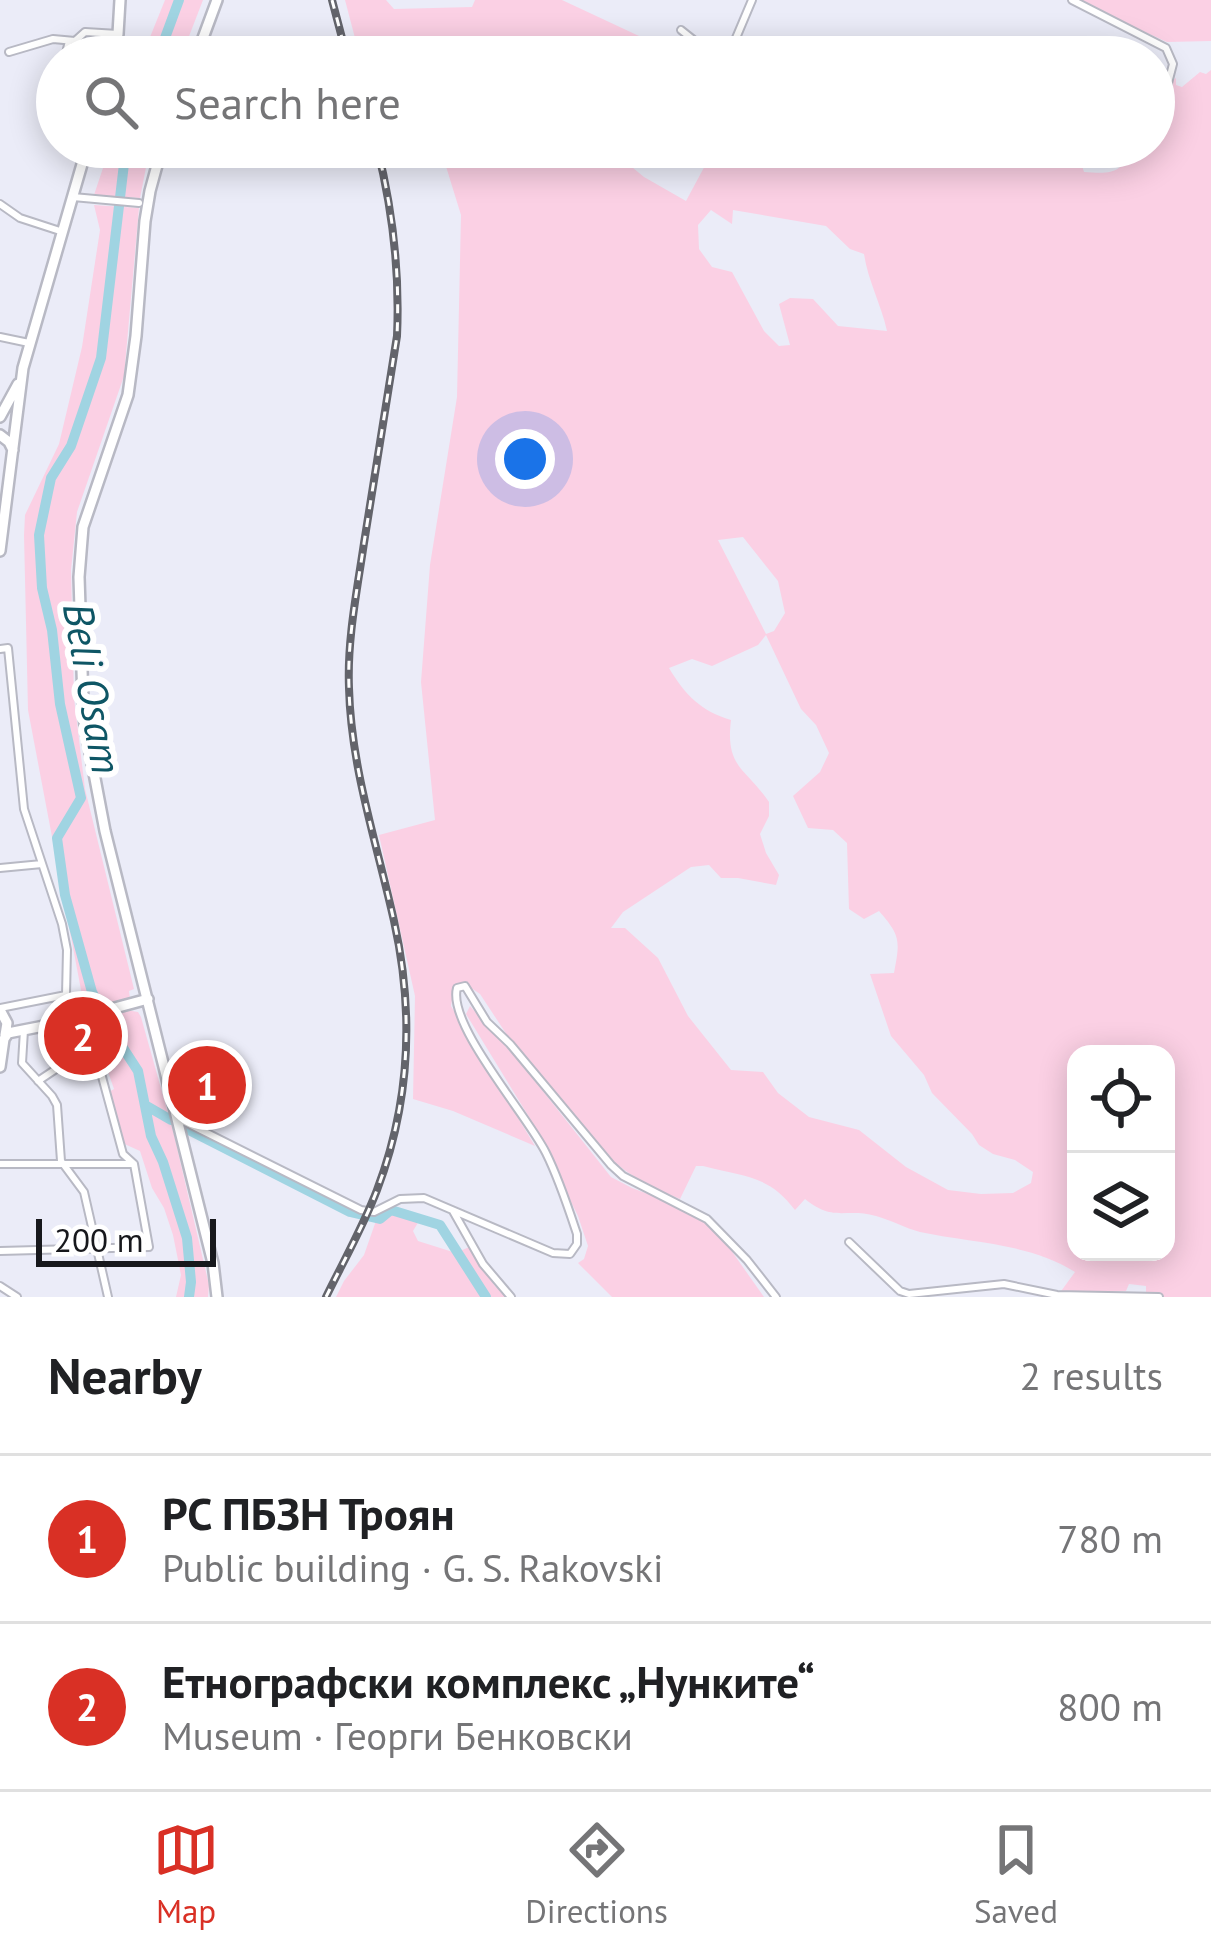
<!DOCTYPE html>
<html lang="en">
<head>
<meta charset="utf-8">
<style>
	body { margin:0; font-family:"PT Sans",sans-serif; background:#f2f2f2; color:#202124 }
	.controls { position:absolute; right:36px; bottom:36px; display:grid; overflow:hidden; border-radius:24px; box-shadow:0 6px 30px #0003 }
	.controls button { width:108px; height:108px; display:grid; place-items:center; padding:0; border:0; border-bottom:3px solid #e0e0e0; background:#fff; color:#202124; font:60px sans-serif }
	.scale { position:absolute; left:36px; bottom:30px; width:180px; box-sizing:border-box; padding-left:12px; border:6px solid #17181c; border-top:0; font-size:33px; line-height:42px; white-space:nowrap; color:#17181c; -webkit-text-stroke:9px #fff; paint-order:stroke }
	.you { position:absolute; left:525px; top:459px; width:42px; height:42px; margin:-30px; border:9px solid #fff; border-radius:50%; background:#1a73e8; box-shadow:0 0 0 18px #1a73e833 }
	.badge { display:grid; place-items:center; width:78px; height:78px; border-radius:50%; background:#d93025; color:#fff; font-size:39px; font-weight:700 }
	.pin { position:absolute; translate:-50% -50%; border:6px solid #fff; box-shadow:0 3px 12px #0006 }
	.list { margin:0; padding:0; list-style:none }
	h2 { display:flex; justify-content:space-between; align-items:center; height:156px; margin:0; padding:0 48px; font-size:51px }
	h2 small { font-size:39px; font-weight:400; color:#757577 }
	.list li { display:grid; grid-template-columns:78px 1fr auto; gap:36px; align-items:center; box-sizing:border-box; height:168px; padding:0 48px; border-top:3px solid #e0e0e0 }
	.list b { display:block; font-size:45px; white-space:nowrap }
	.list p { margin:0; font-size:39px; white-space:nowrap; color:#757577 }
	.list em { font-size:39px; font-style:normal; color:#757577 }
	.icon { flex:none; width:66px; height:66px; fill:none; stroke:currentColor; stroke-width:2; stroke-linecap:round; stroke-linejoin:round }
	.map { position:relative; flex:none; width:1211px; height:1297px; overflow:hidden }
	.search { position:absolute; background:#fff; box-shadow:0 6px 30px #0003; left:36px; right:36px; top:36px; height:132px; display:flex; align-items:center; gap:30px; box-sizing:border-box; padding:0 42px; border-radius:66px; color:#757577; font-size:45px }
	.sheet { height:492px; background:#fff }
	nav { display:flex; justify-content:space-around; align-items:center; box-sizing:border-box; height:168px; border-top:3px solid #e0e0e0; background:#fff; font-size:33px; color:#757577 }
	nav a { display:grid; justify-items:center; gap:6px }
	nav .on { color:#d93025 }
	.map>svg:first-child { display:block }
	.green { fill:#fbd0e4; fill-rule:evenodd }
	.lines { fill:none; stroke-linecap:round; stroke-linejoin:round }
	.river { stroke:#a0d4e2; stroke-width:10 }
	.street-casing { stroke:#b8b9c4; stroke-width:10 }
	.secondary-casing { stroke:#b8b9c4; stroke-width:14 }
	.street { stroke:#fff; stroke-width:6 }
	.secondary { stroke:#fff; stroke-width:9 }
	.rail-casing { stroke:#63646b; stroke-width:8 }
	.rail { stroke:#fff; stroke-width:3; stroke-dasharray:9; stroke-linecap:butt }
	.labels { text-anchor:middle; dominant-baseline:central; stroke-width:12; stroke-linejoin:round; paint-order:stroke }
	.water-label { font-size:42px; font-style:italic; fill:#0e5665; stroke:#fff }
</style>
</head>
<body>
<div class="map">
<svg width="1211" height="1297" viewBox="0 0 1211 1297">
	<rect width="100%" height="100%" fill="#ebecf8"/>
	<path class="green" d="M165 0H203L181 57H142Z
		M345 0H386L394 9 472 7 475 0H562L669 50 662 57H360Z
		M1074 0H1211V41L1167 42Z
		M1211 70V1297H1162L1146 1293V1286L1129 1284 1126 1291 1059 1294 1075 1272C1030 1243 971 1243 920 1232 905 1228 891 1220 876 1216 845 1207 835 1223 805 1199L795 1210C768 1174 743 1177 703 1166H696L680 1199C654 1188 631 1178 610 1158L509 1038 480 994 464 983 454 988 451 1006 535 1146 453 1111 413 1099 415 996 379 835 435 820 421 682 430 565 457 397 461 215 440 147H624L627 163 644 177 686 201 708 160 707 151 675 153 676 147H1076L1084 172C1112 174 1121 174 1134 147H1154V81L1167 83 1176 78V85L1182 87 1200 72 1206 74ZM711 210 732 224 733 210 826 226 850 249 864 254C868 281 881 304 887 331L838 326 813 299 790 298 779 304 790 345 779 346 764 331 732 272 712 267 699 249 698 225ZM743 537 778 581 785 613 774 631 766 634 718 540ZM766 635 801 709 816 725 829 753 820 772 793 796 808 828 833 830 847 843 849 909 864 919 879 911C901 936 900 941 894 973L870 974 891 1036 924 1075 932 1093 972 1134 979 1145 993 1154 1015 1160 1033 1172 1031 1183 1013 1193 981 1194 948 1190 906 1167 859 1130 809 1117 778 1093 763 1072 731 1070 688 1016 658 958 625 928H611L623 912 691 867 709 865 721 878H738L776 885 779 875 766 853 760 834 769 816V802C746 768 725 768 731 720 701 711 685 695 669 668L692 659 712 666 758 645ZM1076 1054H1166V1252H1076Z
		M110 147H150L140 198 94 195Z
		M94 205 139 208 124 376 77 512 71 570 74 698 85 789 134 989 129 991 130 999 85 1011 28 710 24 535 25 515 59 444 82 347 100 230Z
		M470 1006 523 1066 611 1177 632 1188 691 1210 719 1225 733 1253 764 1297H612L578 1263 584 1259 588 1246 578 1216 529 1117 466 1014Z
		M126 1010 138 1012 141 1017 174 1135 209 1285 208 1297H176L181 1275 173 1235 164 1208 152 1188 140 1151 120 1142 107 1093 114 1089 90 1020Z
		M396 1213 419 1221 413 1231 418 1241 456 1253 469 1247 495 1286 506 1297H336L344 1281 364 1255 378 1215Z"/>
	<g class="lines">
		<path class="river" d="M158 57 179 0
			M126 147 101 358 71 446 51 478 39 535 42 588 52 630 60 704 81 798 57 838 65 895 92 992 112 1031 138 1071 151 1136 163 1162 187 1238 191 1282 189 1297
			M145 1105 171 1120
			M187 1129 350 1212 380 1219 391 1210 440 1225 486 1297"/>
		<defs>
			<path id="street" d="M1072 0 1166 48 1173 64 1167 87
				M681 30 715 57
				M9 52 53 39 75 41 85 32 118 34
				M65 57 69 41
				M728 57 752 0
				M56 91 57 89
				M73 197 139 203
				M0 204 20 218 63 232
				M0 337 29 343
				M0 649 8 648 24 809 62 924 67 950 66 995 0 1008
				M0 868 42 864
				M24 1030 22 1063 52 1096 57 1105 61 1161 84 1192 108 1297
				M177 1118 361 1210 374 1212 400 1199 424 1198 553 1253 570 1254 577 1244V1234C568 1207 559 1179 546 1153 528 1116 447 1025 457 988L465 986 487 1022 510 1044 611 1165 623 1176 707 1219 747 1260 776 1297
				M0 1164H134
				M453 1211 483 1264 511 1297
				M849 1242 900 1291 909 1294 1004 1284 1057 1295 1159 1297
				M0 1251 149 1247 134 1164 123 1154 95 1051 65 1063 38 1081
				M0 1286 17 1297"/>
			<path id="secondary" d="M112 57 118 34 120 0
				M196 57 217 0
				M162 147 150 191 145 221 136 336 128 395 83 527 79 577 83 701 85 726 105 831 213 1263 217 1297
				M0 417 18 384
				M0 435 9 442 13 450
				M0 551 23 368 87 147
				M0 1010 7 1023 5 1035
				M0 1067 4 1039 8 1033 59 1023 148 999"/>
		</defs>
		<use href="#street" class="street-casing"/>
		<use href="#secondary" class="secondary-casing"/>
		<use href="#street" class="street"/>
		<use href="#secondary" class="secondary"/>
		<defs>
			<path id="rail" d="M332 0 347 57
				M326 1297C343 1262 363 1227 377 1190 410 1103 414 1011 394 921 377 844 351 768 349 688 347 640 357 591 364 543 375 474 386 405 397 336 400 270 393 211 377 147"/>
		</defs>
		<use href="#rail" class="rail-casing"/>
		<use href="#rail" class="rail"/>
	</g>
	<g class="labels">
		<g class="water-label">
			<text transform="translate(93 688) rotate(80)">Beli Osam</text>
		</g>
	</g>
</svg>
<div class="controls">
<button><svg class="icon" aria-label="locate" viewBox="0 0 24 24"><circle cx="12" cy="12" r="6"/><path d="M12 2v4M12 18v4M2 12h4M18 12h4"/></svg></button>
<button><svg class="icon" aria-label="layers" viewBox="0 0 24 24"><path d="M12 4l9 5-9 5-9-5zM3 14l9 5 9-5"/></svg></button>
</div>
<div class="scale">200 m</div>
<div class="you"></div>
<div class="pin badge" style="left:207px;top:1085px">1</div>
<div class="pin badge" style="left:83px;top:1036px">2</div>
<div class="search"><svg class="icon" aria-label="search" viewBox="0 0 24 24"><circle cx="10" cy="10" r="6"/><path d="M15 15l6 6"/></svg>Search here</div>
</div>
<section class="sheet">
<h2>Nearby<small>2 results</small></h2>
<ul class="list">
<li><span class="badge">1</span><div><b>РС ПБЗН Троян</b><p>Public building · G. S. Rakovski</p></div><em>780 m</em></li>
<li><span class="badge">2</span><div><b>Етнографски комплекс „Нунките“</b><p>Museum · Георги Бенковски</p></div><em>800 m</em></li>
</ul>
</section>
<nav>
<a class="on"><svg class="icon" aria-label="map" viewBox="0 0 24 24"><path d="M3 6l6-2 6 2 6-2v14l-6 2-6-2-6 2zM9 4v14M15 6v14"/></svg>Map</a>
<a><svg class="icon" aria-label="directions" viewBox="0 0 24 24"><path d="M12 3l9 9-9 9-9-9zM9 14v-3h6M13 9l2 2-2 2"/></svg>Directions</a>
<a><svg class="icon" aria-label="saved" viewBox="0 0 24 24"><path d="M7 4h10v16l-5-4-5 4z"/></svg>Saved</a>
</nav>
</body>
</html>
